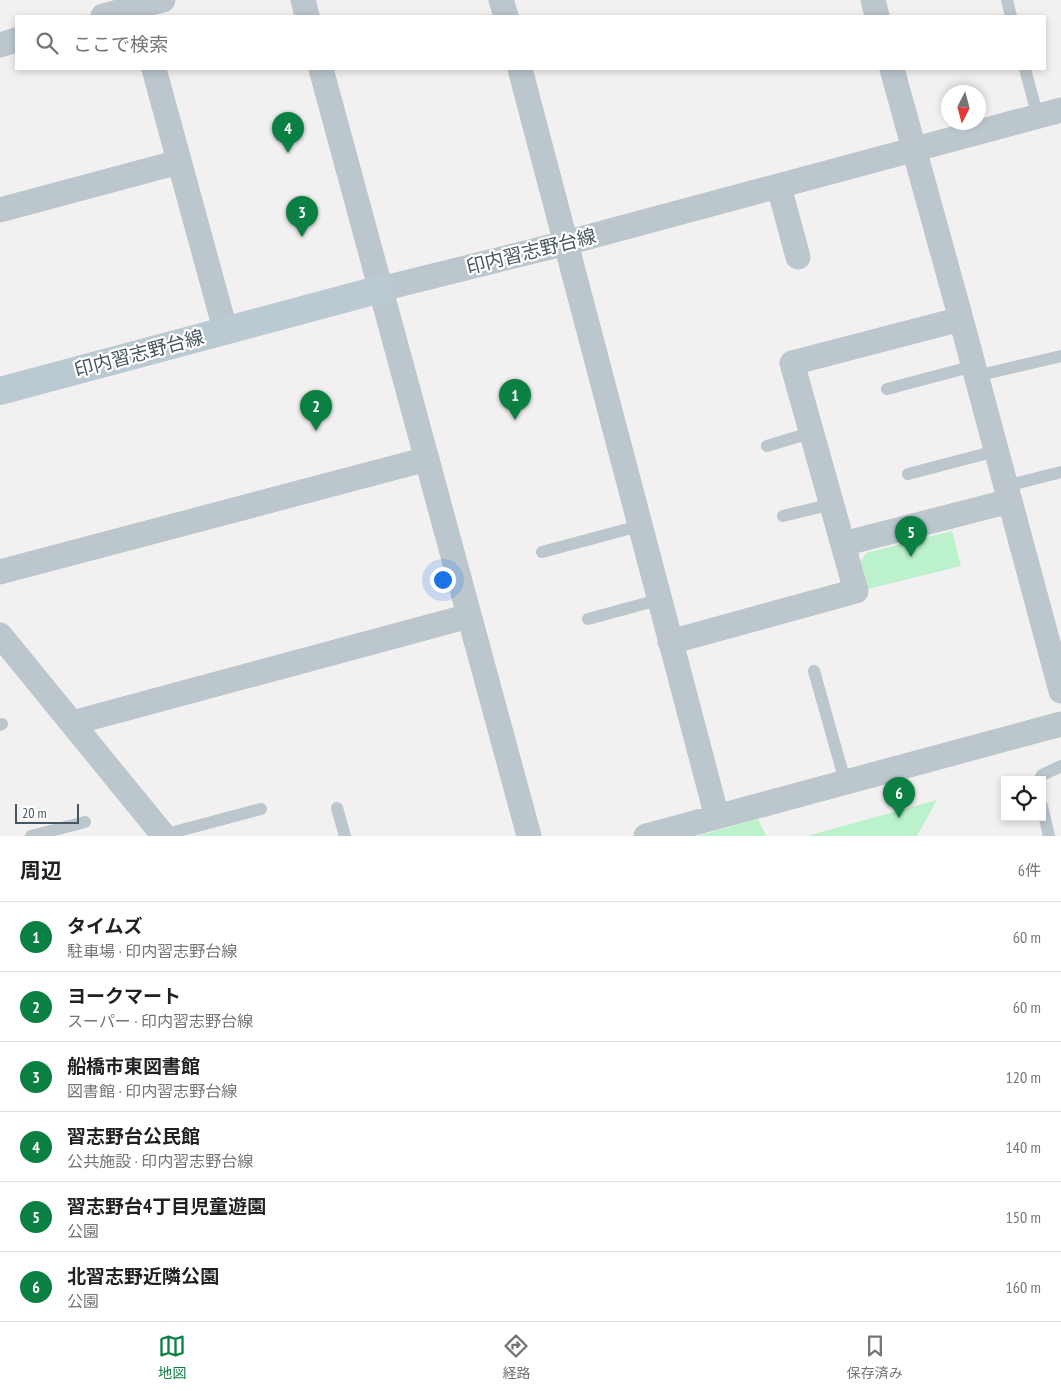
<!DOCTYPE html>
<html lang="ja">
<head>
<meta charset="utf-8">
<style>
	body { margin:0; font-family:"PT Sans Narrow","Noto Sans JP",sans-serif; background:#f2f2f2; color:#202124 }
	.controls { position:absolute; right:15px; bottom:15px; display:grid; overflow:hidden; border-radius:0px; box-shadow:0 2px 8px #0003 }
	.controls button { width:45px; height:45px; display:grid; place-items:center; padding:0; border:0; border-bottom:1px solid #e0e0e0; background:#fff; color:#202124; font:25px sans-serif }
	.compass { position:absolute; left:941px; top:85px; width:45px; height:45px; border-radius:50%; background:#fff; box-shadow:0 2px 8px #0003; rotate:186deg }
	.scale { position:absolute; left:15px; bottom:12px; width:64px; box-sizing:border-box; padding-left:5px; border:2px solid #47565e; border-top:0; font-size:14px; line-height:18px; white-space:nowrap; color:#47565e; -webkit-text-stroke:4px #fff; paint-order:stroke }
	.you { position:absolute; left:442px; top:579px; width:18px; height:18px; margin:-12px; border:4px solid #fff; border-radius:50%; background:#1a73e8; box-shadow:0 0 0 8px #1a73e833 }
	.badge { display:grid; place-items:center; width:32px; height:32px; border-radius:50%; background:#0b8043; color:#fff; font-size:16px; font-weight:700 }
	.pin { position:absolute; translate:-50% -41px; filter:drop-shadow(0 1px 2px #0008) }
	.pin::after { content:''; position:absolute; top:26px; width:18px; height:15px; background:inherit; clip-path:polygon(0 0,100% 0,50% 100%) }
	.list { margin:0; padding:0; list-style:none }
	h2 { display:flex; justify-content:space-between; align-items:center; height:65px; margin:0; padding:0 20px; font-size:21px }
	h2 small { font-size:16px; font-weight:400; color:#757577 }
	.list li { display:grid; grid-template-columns:32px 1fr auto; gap:15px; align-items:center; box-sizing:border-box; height:70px; padding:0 20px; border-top:1px solid #e0e0e0 }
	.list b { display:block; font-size:19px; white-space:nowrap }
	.list p { margin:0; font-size:16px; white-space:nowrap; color:#757577 }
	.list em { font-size:16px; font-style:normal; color:#757577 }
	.icon { flex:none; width:28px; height:28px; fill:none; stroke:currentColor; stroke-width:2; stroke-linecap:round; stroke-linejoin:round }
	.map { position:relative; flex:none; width:1061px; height:836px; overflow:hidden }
	.search { position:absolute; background:#fff; box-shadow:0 2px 8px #0003; left:15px; right:15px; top:15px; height:55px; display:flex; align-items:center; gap:12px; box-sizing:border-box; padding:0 18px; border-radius:0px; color:#757577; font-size:19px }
	.sheet { height:485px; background:#fff }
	nav { display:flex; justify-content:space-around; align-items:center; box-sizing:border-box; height:70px; border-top:1px solid #e0e0e0; background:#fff; font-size:14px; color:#757577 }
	nav a { display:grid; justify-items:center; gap:2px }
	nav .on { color:#0b8043 }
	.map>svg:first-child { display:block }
	.green { fill:#bcf2cb }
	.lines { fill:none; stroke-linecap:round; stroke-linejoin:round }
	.lane { stroke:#bbc6cd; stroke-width:12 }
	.street { stroke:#bbc6cd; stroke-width:25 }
	.secondary { stroke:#bbc9d2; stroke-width:28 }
	.labels { text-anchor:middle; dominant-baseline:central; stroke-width:4.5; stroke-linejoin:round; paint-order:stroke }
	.street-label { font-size:19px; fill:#47565e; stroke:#fff }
</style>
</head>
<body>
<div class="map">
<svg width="1061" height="836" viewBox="0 0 1061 836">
	<rect width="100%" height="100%" fill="#f2f0f0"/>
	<path class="green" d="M952 531 961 566 868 589 861 561 866 553Z
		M937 800 917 836H807Z
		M758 819 766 836H697Z"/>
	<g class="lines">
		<path class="lane" d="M1007 0 1011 16
			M1025 69 1038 117
			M976 376 1061 356
			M887 389 974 366
			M767 446 813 432
			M908 474 996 451
			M1006 486 1061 472
			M783 516 832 504
			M542 552 639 526
			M588 619 658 600
			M814 671 845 781
			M0 725 2 724
			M1039 780 1042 775 1061 766
			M1042 806 1049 836
			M337 808 345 836
			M163 835 261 809
			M31 836 85 822"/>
		<path class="street" d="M303 0 307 16
			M501 0 506 16
			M873 0 877 16
			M103 16 163 0
			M0 45 16 40
			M154 69 225 329
			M321 69 529 836
			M520 69 717 817
			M892 69 961 319 1061 691
			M779 187 798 257
			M0 210 179 162
			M381 289 566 243 1061 110
			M843 544 1010 501
			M0 572 427 459
			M0 635 164 836
			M670 642 856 591 792 363 961 319
			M72 723 469 616
			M646 836 1061 724"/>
		<path class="secondary" d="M0 391 381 289"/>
	</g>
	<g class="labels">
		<g class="street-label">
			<text transform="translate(531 251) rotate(-14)">印内習志野台線</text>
			<text transform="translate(139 353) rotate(-15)">印内習志野台線</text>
		</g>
	</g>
</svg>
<div class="controls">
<button><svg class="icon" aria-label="locate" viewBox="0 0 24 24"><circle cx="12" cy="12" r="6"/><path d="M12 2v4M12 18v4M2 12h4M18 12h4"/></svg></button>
</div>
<svg class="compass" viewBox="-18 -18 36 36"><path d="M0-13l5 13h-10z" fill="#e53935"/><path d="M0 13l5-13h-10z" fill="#757577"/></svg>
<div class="scale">20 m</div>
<div class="you"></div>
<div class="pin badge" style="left:515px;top:420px">1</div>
<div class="pin badge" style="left:316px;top:431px">2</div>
<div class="pin badge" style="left:302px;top:237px">3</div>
<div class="pin badge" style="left:288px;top:153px">4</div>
<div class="pin badge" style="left:911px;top:557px">5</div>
<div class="pin badge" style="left:899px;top:818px">6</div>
<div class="search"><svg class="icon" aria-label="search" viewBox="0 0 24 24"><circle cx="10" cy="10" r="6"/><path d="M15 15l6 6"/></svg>ここで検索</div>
</div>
<section class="sheet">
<h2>周辺<small>6件</small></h2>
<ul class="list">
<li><span class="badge">1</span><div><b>タイムズ</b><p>駐車場 · 印内習志野台線</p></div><em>60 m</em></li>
<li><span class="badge">2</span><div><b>ヨークマート</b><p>スーパー · 印内習志野台線</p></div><em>60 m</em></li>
<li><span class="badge">3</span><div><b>船橋市東図書館</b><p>図書館 · 印内習志野台線</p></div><em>120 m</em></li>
<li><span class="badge">4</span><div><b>習志野台公民館</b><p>公共施設 · 印内習志野台線</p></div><em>140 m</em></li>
<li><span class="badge">5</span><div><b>習志野台4丁目児童遊園</b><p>公園</p></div><em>150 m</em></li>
<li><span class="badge">6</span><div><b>北習志野近隣公園</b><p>公園</p></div><em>160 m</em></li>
</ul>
</section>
<nav>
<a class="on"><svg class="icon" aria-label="map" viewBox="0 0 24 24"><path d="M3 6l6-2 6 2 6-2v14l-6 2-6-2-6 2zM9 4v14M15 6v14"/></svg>地図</a>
<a><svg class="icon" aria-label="directions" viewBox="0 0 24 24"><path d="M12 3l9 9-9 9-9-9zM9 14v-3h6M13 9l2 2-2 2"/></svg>経路</a>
<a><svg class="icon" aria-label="saved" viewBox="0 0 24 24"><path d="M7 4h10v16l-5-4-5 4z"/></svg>保存済み</a>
</nav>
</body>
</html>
